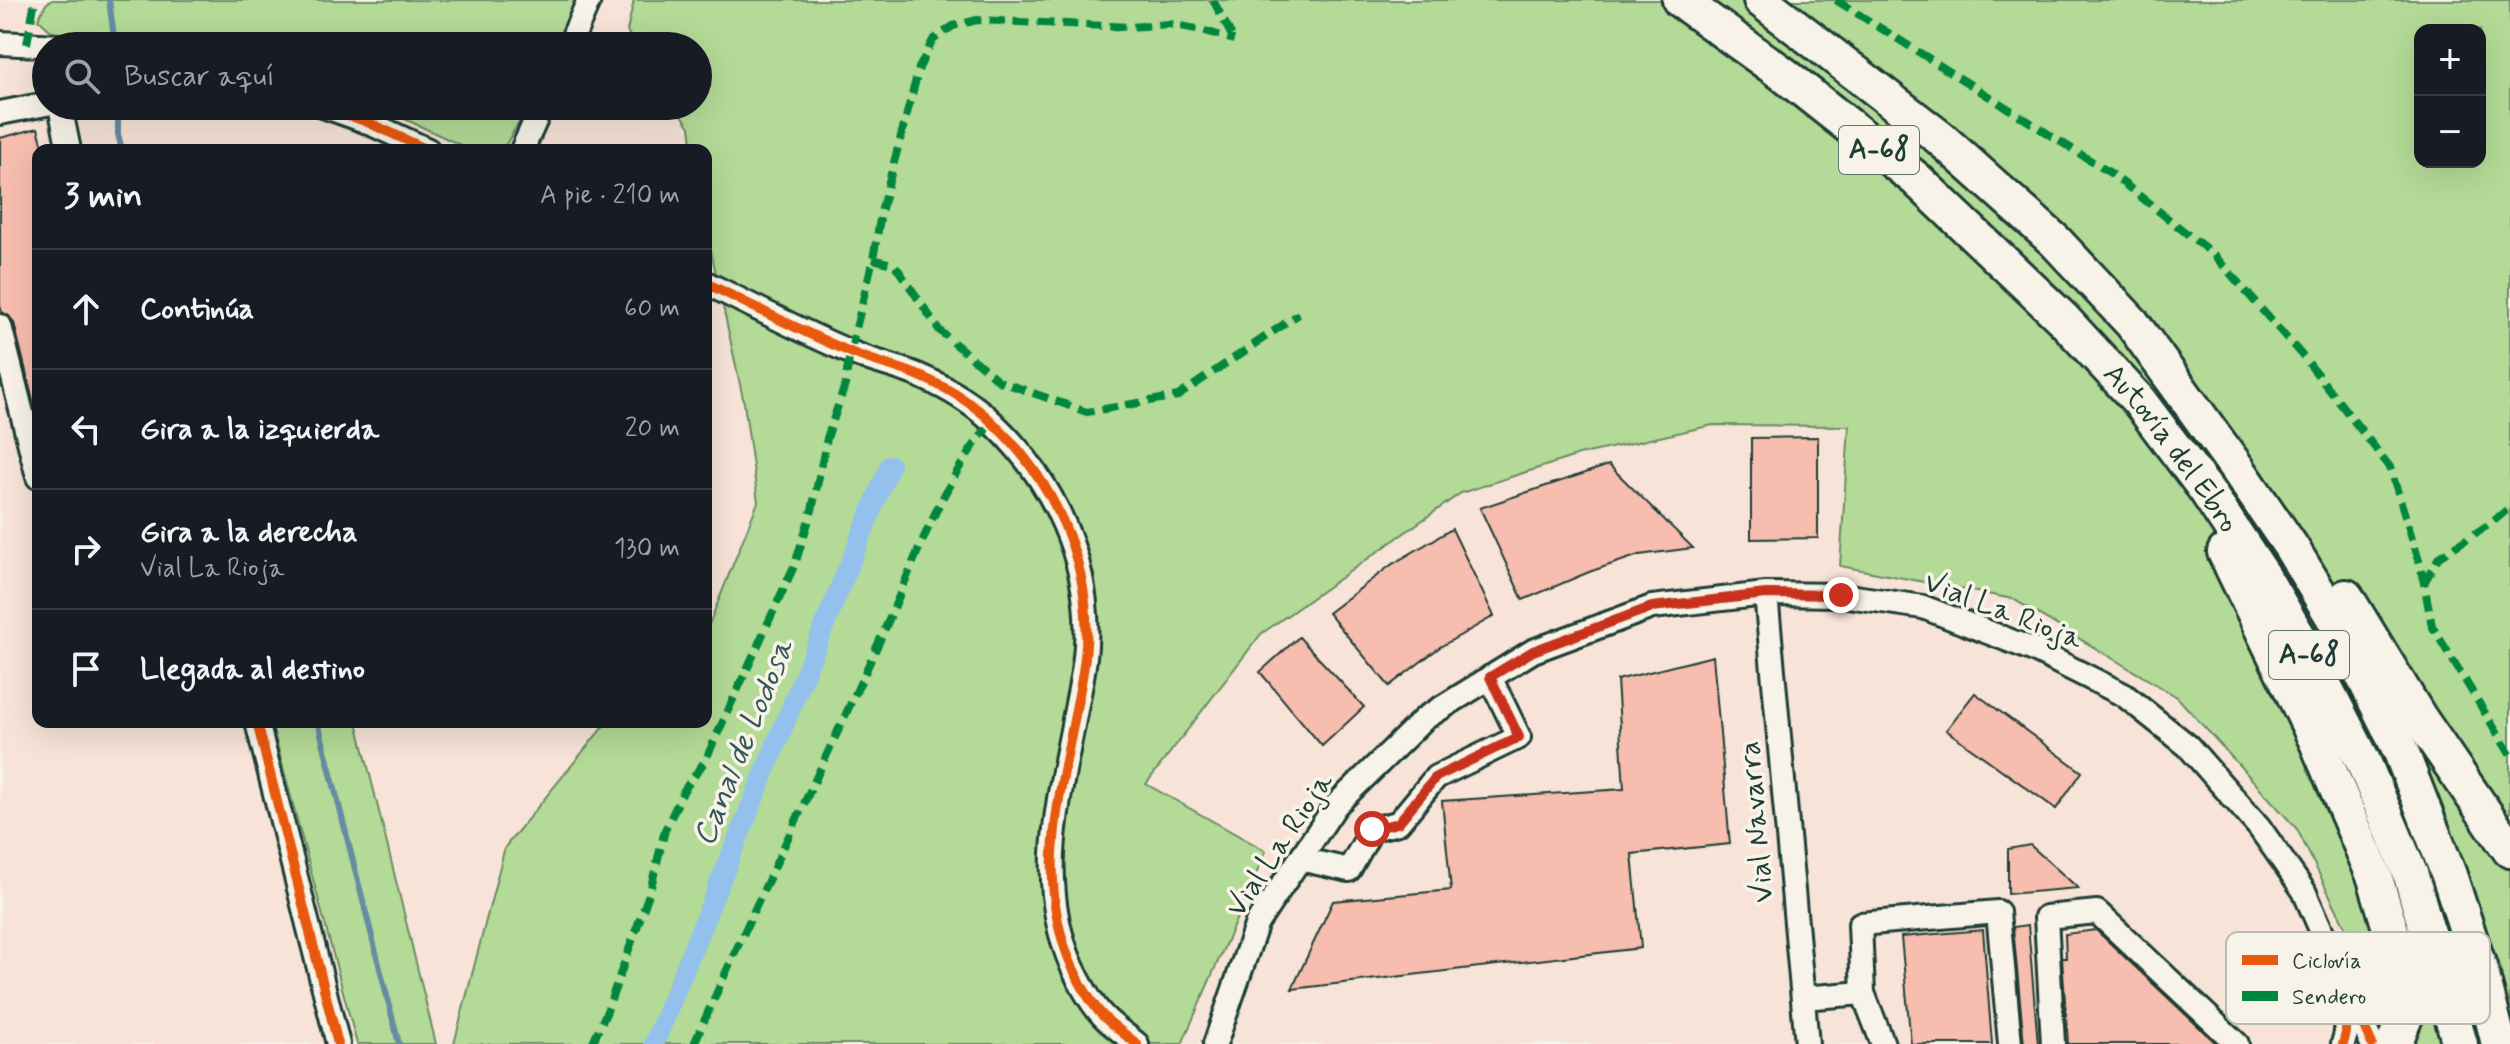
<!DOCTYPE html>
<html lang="es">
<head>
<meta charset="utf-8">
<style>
	body { margin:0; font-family:Mynerve,sans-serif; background:#242831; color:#f1f3f6 }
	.controls { position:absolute; right:24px; top:24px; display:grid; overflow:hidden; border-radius:16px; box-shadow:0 8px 32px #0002 }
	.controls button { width:72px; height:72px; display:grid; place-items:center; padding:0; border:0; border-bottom:2px solid #363941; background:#171b24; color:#f1f3f6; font:40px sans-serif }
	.stop { position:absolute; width:24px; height:24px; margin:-18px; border:6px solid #c8321e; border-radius:50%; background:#fff }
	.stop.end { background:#c8321e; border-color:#fff; box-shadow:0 2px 8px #0008 }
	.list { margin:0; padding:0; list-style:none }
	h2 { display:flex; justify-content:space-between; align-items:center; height:104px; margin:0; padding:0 32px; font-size:34px }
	h2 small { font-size:26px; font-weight:400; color:#9ea1a6 }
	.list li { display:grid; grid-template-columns:52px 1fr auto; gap:24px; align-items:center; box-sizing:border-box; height:120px; padding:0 32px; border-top:2px solid #363941 }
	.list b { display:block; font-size:30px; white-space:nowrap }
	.list p { margin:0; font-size:26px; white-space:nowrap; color:#9ea1a6 }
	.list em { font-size:26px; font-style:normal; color:#9ea1a6 }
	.icon { flex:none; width:44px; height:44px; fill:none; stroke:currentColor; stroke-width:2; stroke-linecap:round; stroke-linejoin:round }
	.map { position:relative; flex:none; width:2510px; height:1044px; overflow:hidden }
	.search { position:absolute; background:#171b24; box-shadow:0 8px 32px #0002; left:32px; top:32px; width:680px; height:88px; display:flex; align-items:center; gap:20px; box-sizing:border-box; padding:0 28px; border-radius:44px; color:#9ea1a6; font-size:30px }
	.panel { position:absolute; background:#171b24; box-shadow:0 8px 32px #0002; left:32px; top:144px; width:680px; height:584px; border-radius:16px }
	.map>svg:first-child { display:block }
	.built { fill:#f7e3d7 }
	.green { fill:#b3da96; stroke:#698c65; stroke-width:2; fill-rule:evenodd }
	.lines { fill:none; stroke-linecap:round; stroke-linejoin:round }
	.stream { stroke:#658ca3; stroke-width:6 }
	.canal { stroke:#93c0ed; stroke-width:20 }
	.building { fill:#f7bdae; stroke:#1f3d34; stroke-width:2 }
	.minor-casing { stroke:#1f3d34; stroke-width:28 }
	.highway-casing { stroke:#1f3d34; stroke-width:40 }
	.minor { stroke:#f7f3e8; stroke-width:22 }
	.highway { stroke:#f7f3e8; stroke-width:34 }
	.quiet { stroke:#00873e; stroke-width:8; stroke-dasharray:16 8; stroke-linecap:butt }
	.cycleway-casing { stroke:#f7f3e8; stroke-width:15 }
	.cycleway { stroke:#e8590c; stroke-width:10 }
	.route { stroke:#c8321e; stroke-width:10 }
	.labels { text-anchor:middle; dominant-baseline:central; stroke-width:7; stroke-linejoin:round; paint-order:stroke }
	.shield { fill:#f7f3e8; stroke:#60746a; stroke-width:2 }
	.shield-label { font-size:28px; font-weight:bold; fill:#1f3d34 }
	.street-label { font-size:30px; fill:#1f3d34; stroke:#f7f3e8 }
	.water-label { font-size:32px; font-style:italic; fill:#365759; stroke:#f7f3e8 }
	.key { fill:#f7f3e8; stroke:#b6bcb2; stroke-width:2 }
	.key-label { font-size:22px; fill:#1f3d34 }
</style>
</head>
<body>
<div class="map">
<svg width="2510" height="1044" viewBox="0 0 2510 1044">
	<rect width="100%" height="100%" fill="#f7f3e8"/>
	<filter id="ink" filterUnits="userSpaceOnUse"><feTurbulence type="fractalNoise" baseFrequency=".0125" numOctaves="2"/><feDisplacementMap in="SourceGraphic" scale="16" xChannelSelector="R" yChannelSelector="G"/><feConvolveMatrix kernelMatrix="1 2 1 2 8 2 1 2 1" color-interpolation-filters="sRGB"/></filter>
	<g filter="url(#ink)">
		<path class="built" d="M0 0H634L627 31 636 46H46V106H676L690 127 693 150H38V722H271L357 1044H0Z
			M706 228 744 403 758 502 706 632Z
			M1713 425 1849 426 1840 566 2013 599 2177 697 2297 829 2375 987 2384 1044H1182L1266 851 1145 784 1261 634 1461 493 1612 445Z
			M357 722H607L505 847 454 1044H436Z"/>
		<path class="green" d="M52 0H575L555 46H145L53 33 38 19 46 4Z
			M634 0H2510V1044H2384L2375 987 2297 829 2177 697 2013 599 1840 566 1849 426 1713 425 1579 455 1461 493 1261 634 1146 784 1266 851 1182 1044H454L505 847 607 722H706V632L758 502 744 403 706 228V150H693L690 127 676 106H698V46H636L627 31ZM2420 30H2480V162H2420Z
			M377 106H529L506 144 498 150H471Z
			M271 722H357L436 1044H357Z"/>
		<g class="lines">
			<path class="stream" d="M109 0 114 37
				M118 106V134L122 150
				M318 722 399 1044"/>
			<path class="canal" d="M654 1044 890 465"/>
		</g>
		<path class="building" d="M38 128 44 150H38V420L14 323 9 316 2 312 0 306V138Z
			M1818 437V538L1751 539V438Z
			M1609 465 1693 548 1639 555 1589 572 1523 600 1480 508Z
			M1452 529 1494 616 1440 647 1389 686 1328 613 1391 565Z
			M1299 637 1364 707 1322 746 1260 672Z
			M1713 656 1730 844 1632 854 1641 948 1292 989 1333 901 1451 890 1442 801 1624 789 1617 680Z
			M1975 693 2082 772 2056 809 1946 730Z
			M2030 845 2078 888 2008 894V849Z
			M2028 925 2038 1044H2024L2013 927Z
			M1983 930 1992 1044H1911L1901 937Z
			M2096 930 2217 1044H2068L2062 958H2066L2065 934Z"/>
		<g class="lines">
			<defs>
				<path id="minor" d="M0 43 59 46
					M569 46 589 0
					M60 106 69 150
					M323 106 365 121 428 150
					M0 113 46 104
					M522 150 542 106
					M706 283C753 306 800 331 848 351 872 362 898 366 922 377 947 388 974 404 993 423 1053 480 1091 561 1086 645 1085 664 1081 685 1077 704 1061 793 1034 879 1072 966 1080 983 1090 1003 1104 1017 1114 1027 1126 1035 1137 1044
					M0 326 38 477
					M1766 594 1807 1044
					M257 722 338 1044
					M1300 859 1349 870 1372 829 1398 823 1436 777 1519 737 1490 677
					M1803 998 1863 993
					M1215 1044 1257 923 1336 805 1425 718 1533 651 1652 607 1766 594 1841 595 1923 607 2034 650 2124 695 2188 746 2259 827 2304 891 2347 989
					M1883 1044 1863 993 1860 924 1998 912 2010 1044
					M2053 1044 2046 917 2097 912 2237 1044
					M2343 1044 2346 1033 2347 989 2372 1044"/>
				<g id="highway">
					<path id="s1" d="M1680 0 1782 73 1916 179 2063 319 2139 401 2206 490 2261 573 2305 648 2363 761 2411 876 2460 1044"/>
					<path d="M1761 0 1940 138 2055 241 2132 323 2239 471 2291 547 2338 625 2401 752 2449 875 2482 976 2499 1044"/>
					<path d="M2225 552 2317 742 2375 878 2399 958 2404 994 2405 1017 2394 1044"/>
					<path d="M2346 597 2420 719 2510 850"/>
				</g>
			</defs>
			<use href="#minor" class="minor-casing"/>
			<use href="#highway" class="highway-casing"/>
			<use href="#minor" class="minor"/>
			<use href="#highway" class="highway"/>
			<path class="quiet" d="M1213 0 1234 40
				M1836 0 2112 174 2214 255 2306 360 2390 467 2421 567 2432 626 2510 754
				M27 44 35 0
				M873 259 895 265 940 331 999 381 1087 412 1178 396 1299 314
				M2424 583 2439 557 2494 521 2510 507
				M592 1044 607 1011 650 891 665 830 684 790 705 761 795 564 812 510 827 438 845 385 850 353 873 259 882 208 919 68 933 40 953 26 977 20 1130 27 1169 24 1202 30 1234 40
				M694 1044C753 909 818 776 879 642 913 568 939 484 992 422"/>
			<defs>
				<path id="cycleway" d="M323 106 365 121 428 150
					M706 283C753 306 800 331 848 351 872 362 898 366 922 377 947 388 974 404 993 423 1053 480 1091 561 1086 645 1085 664 1081 685 1077 704 1061 793 1034 879 1072 966 1080 983 1090 1003 1104 1017 1114 1027 1126 1035 1137 1044
					M257 722 338 1044
					M2343 1044 2346 1033 2347 989 2372 1044"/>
			</defs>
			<use href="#cycleway" class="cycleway-casing"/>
			<use href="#cycleway" class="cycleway"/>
		</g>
	</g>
	<g class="lines" filter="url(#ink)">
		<path class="route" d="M1372 829 1398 823 1436 777 1519 737 1490 677 1533 651 1652 607 1766 594 1841 595"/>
	</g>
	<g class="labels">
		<g class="shield">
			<rect x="1839" y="126" width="80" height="48" rx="6"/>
			<rect x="2269" y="631" width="80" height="48" rx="6"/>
		</g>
		<g class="shield-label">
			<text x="1879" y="150">A-68</text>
			<text x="2309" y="655">A-68</text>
		</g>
		<g class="street-label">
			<text stroke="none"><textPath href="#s1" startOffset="668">Autovía del Ebro</textPath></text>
			<text transform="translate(2003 611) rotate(21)">Vial La Rioja</text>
			<text transform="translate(1757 822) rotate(-95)">Vial Navarra</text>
			<text transform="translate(1280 845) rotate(-56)">Vial La Rioja</text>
		</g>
		<g class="water-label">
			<text transform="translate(744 743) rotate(-68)">Canal de Lodosa</text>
		</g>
	</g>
	<rect x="2226" y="932" width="264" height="92" rx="12" class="key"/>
	<rect x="2242" y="955" width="36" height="10" fill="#e8590c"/>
	<rect x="2242" y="991" width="36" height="10" fill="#00873e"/>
	<g class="key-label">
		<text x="2292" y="968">Ciclovía</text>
		<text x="2292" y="1004">Sendero</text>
	</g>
</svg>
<div class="controls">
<button>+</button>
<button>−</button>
</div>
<div class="stop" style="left:1372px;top:829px"></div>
<div class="stop end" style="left:1841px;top:595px"></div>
<div class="search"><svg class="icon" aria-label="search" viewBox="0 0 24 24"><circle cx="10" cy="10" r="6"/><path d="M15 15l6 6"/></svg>Buscar aquí</div>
<section class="panel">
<h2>3 min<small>A pie · 210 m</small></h2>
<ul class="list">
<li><svg class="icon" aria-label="ahead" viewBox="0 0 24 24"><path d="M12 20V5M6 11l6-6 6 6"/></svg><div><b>Continúa</b></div><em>60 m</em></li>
<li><svg class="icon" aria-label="left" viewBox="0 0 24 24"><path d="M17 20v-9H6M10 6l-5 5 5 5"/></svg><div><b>Gira a la izquierda</b></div><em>20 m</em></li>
<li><svg class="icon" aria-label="right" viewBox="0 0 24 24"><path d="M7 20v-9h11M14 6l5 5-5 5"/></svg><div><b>Gira a la derecha</b><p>Vial La Rioja</p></div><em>130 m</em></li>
<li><svg class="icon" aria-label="arrive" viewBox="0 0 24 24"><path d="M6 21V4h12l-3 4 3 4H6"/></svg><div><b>Llegada al destino</b></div></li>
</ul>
</section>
</div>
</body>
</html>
